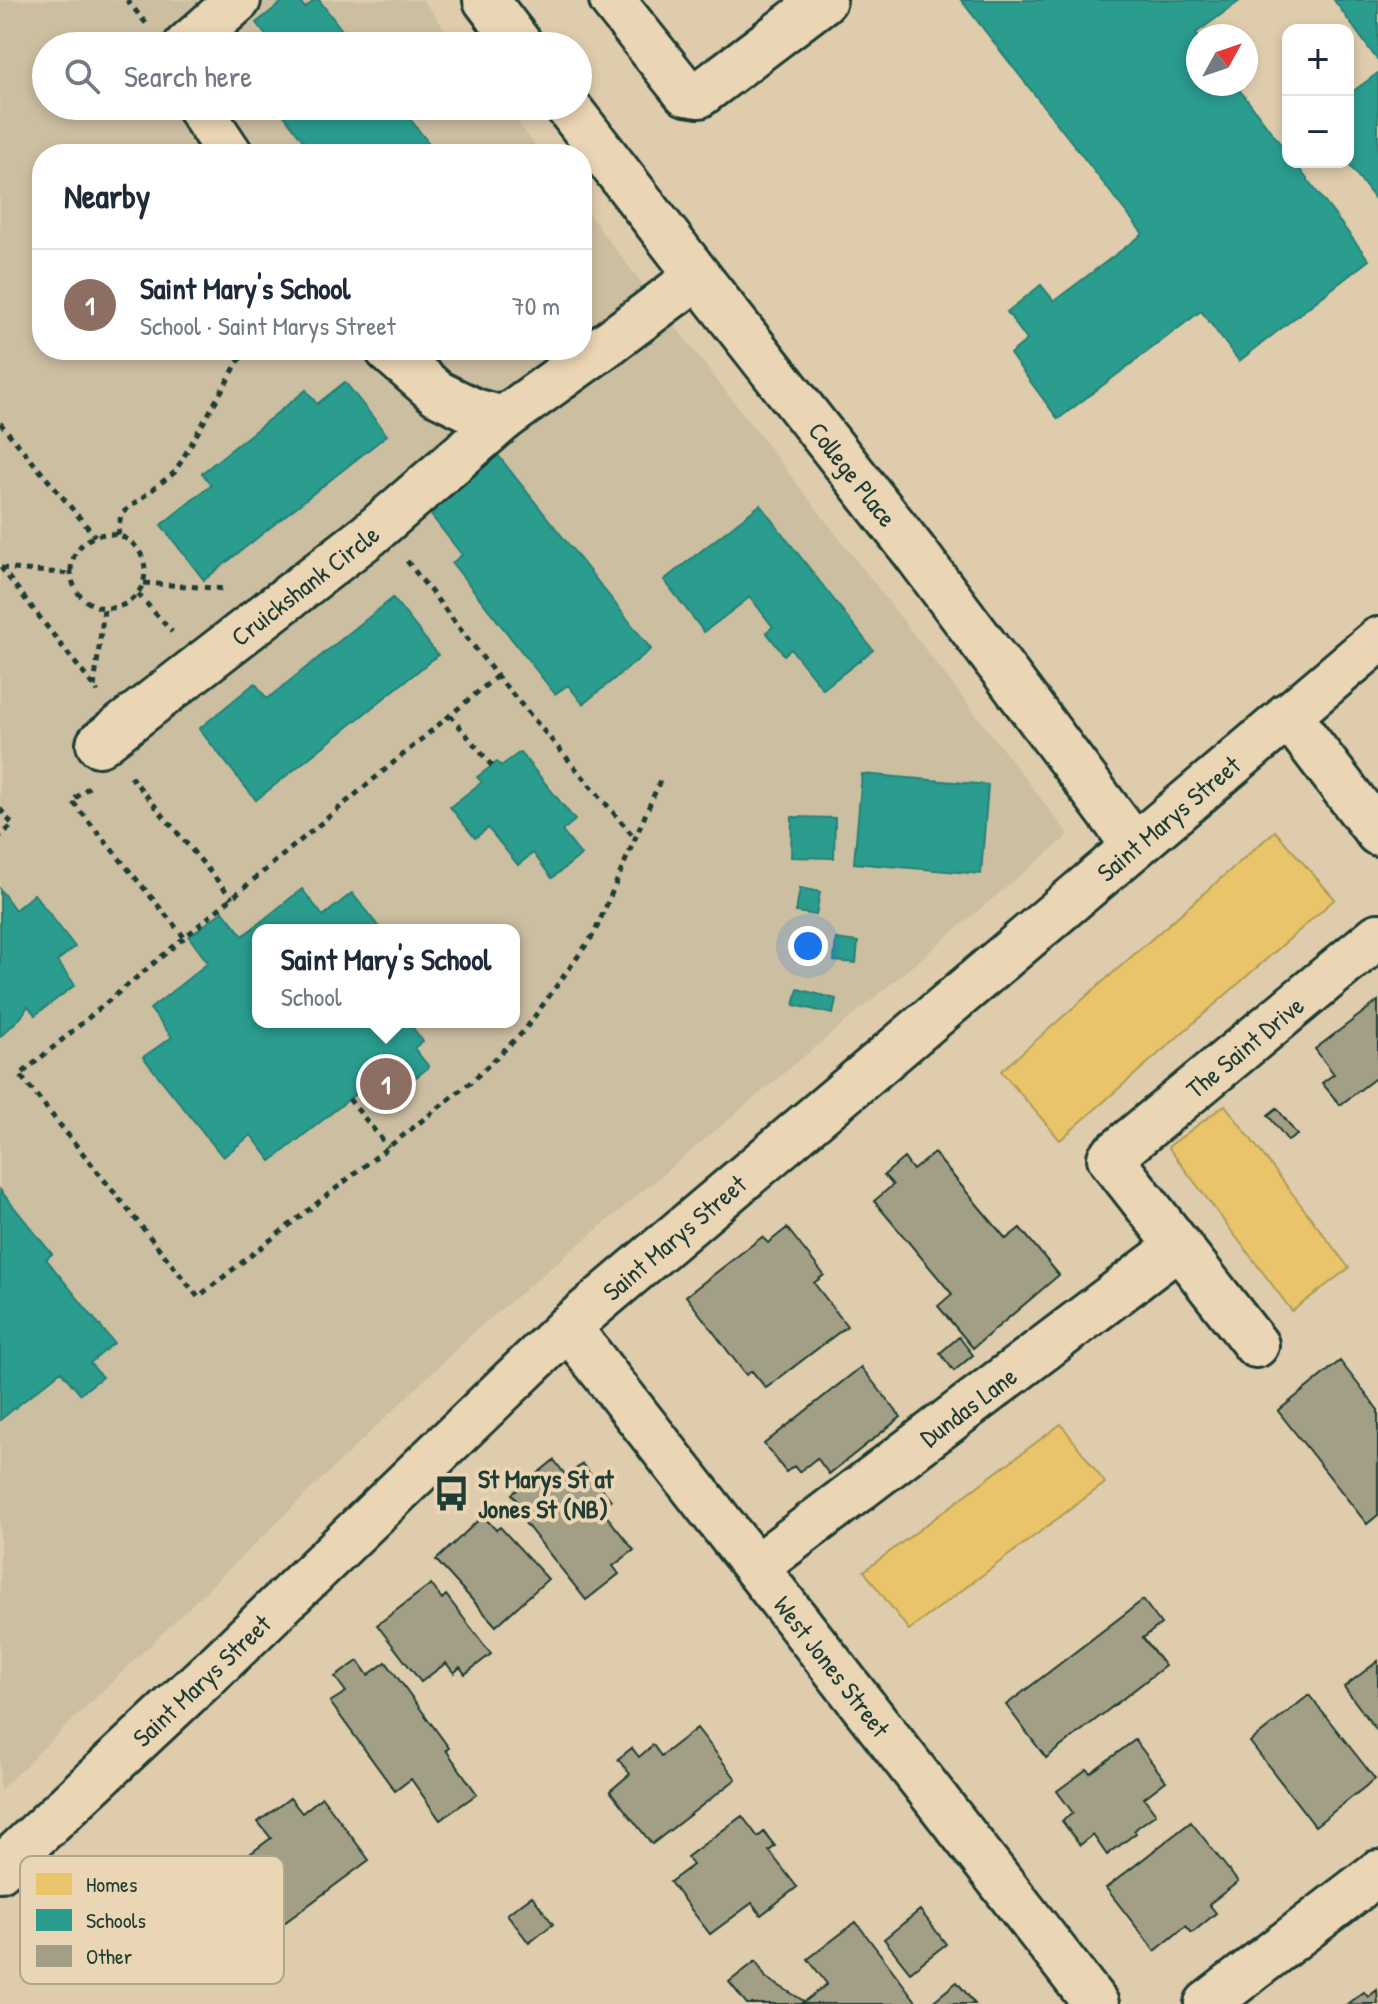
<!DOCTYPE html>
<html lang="en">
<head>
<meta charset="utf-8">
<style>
	body { margin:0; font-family:"Patrick Hand",sans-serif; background:#f2f2f3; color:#1f2937 }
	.controls { position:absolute; right:24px; top:24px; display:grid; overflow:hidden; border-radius:16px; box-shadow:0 4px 12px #0003 }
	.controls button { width:72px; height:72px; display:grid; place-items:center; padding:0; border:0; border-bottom:2px solid #e0e1e3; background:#fff; color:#1f2937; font:40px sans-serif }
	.compass { position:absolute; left:1186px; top:24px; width:72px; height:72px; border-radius:50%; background:#fff; box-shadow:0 4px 12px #0003; rotate:50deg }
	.you { position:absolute; left:808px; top:946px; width:28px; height:28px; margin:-20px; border:6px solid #fff; border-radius:50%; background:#1a73e8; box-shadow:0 0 0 12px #1a73e833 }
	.badge { display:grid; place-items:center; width:52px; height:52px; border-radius:50%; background:#1f3d34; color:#fff; font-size:26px; font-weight:700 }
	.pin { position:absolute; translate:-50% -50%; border:4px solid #fff; box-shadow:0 2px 8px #0006 }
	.popup { position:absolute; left:252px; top:924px; width:268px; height:104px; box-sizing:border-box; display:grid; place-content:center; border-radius:16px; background:#fff; filter:drop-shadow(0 2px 6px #0005); font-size:26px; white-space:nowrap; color:#747a83 }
	.popup b { font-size:30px; color:#1f2937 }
	.popup::after { content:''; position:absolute; left:50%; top:100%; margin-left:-16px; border:16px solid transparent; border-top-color:#fff }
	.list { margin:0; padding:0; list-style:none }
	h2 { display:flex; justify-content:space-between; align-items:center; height:104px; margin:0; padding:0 32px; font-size:34px }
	h2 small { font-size:26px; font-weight:400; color:#747a83 }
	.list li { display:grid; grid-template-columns:52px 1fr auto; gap:24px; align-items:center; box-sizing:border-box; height:112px; padding:0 32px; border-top:2px solid #e0e1e3 }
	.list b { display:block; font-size:30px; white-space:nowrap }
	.list p { margin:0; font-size:26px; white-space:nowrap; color:#747a83 }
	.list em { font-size:26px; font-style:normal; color:#747a83 }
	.icon { flex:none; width:44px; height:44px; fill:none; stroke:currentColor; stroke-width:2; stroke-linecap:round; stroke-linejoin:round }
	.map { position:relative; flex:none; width:1378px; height:2004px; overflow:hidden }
	.search { position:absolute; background:#fff; box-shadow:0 4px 12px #0003; left:32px; top:32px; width:560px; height:88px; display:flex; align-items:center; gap:20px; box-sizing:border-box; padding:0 28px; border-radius:44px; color:#747a83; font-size:30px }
	.panel { position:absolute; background:#fff; box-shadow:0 4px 12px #0003; left:32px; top:144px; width:560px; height:216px; border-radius:32px }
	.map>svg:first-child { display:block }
	.built { fill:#ccbea1; fill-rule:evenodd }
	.homes { fill:#e9c46a; stroke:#ac9c5a; stroke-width:2 }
	.schools { fill:#2a9d8f; stroke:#278074; stroke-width:2 }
	.building { fill:#a39f87; stroke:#1f3d34; stroke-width:2 }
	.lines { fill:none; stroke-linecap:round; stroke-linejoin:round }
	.minor-casing { stroke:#1f3d34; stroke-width:50 }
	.major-casing { stroke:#1f3d34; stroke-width:50 }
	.path { stroke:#1f3d34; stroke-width:5; stroke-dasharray:6 6; stroke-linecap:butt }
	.minor { stroke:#ead5b4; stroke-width:44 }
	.major { stroke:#ead5b4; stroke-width:44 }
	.labels { text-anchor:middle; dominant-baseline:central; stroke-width:8; stroke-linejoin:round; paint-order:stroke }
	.street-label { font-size:26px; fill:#1f3d34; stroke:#ead5b4 }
	.poi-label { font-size:26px; font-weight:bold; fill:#1f3d34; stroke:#ead5b4; text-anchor:start }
	.key { fill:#ead5b4; stroke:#ada78e; stroke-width:2 }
	.key-label { font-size:22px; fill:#1f3d34 }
</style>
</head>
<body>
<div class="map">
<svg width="1378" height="2004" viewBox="0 0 1378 2004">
	<rect width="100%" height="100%" fill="#deccac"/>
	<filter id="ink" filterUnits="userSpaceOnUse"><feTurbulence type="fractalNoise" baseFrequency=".0125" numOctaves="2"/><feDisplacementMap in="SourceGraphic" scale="16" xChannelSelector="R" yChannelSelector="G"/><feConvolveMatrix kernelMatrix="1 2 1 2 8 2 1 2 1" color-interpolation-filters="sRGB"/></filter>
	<g filter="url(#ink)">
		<path class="built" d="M0 0H423L458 46H46V106H505L542 154H42V350H582V206L1069 835 474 1332 0 1790ZM258 930H514V1022H258Z"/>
		<path class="homes" d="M1275 831 1335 899 1060 1140 1001 1071Z
			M1225 1105 1349 1268 1292 1311 1168 1147Z
			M1061 1424 1105 1483 909 1630 864 1571Z"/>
		<path class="schools" d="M285 0H298L305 8 315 0H319L354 46H256L267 37 256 23Z
			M961 0H1241L1196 33 1198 36V84H1235L1288 154V162H1294L1369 260 1239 361 1201 311 1058 419 1010 354 1027 340 1007 312 1041 285 1054 301 1143 234Z
			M1334 0H1378V61Z
			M1378 73V203L1347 162 1348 95Z
			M277 106H400L437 154H313Z
			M345 382 387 435 204 580 161 525 211 485 202 473 306 390 317 404Z
			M497 454 651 649 583 704 568 685 555 694 452 563 462 555 427 510Z
			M760 505 873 650 823 689 791 649 784 655 766 632 773 627 750 597 704 632 664 580Z
			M393 598 438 655 256 800 199 729 255 683 267 699Z
			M520 752 575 820 562 831 581 855 552 878 533 853 518 865 488 828 475 838 450 807 482 782 477 777 497 762 501 766Z
			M862 774 988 785 981 874 854 863Z
			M792 817 835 818 834 858 791 857Z
			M800 888 820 892 816 915 796 912Z
			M0 889 15 910 34 894 75 947 57 961 75 985 35 1015 28 1006 21 1017 0 1037Z
			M302 889 323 916 352 893 381 930H258V1022H408L423 1041 414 1048 429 1067 407 1084 392 1065 271 1161 251 1135 223 1157 143 1057 172 1037 150 1009 208 963 189 937 223 911 243 936Z
			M836 939 858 942 856 963 834 961Z
			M798 989 836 999 833 1014 794 1005Z
			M0 1190 52 1254 46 1259 114 1343 90 1363 102 1377 80 1394 61 1371 0 1420Z"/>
		<path class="building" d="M1378 1001V1076L1340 1105 1322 1083 1334 1074 1315 1049Z
			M1277 1108 1297 1135 1288 1141 1268 1115Z
			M934 1153 1006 1239 1020 1228 1059 1275 973 1348 938 1306 952 1294 874 1201 893 1185 884 1175 904 1158 913 1170Z
			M787 1228 824 1275 814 1283 847 1326 766 1388 752 1371 746 1375 686 1296 762 1237 768 1243Z
			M959 1337 973 1355 954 1371 940 1353Z
			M1340 1361 1378 1410V1515L1367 1524 1278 1411Z
			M861 1367 901 1417 829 1474 817 1458 799 1472 794 1466 786 1472 764 1444Z
			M554 1460 567 1477 582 1464 611 1500 600 1508 634 1550 613 1566 619 1574 586 1600 518 1514 523 1509 512 1494Z
			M483 1516 496 1530 500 1527 548 1579 496 1626 436 1560Z
			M431 1584 442 1599 446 1595 491 1654 465 1674 460 1667 454 1673 446 1663 421 1682 377 1625Z
			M1143 1600 1161 1624 1143 1638 1165 1666 1046 1758 1006 1705Z
			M358 1661 368 1675 386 1662 449 1748 446 1750 477 1794 440 1820 411 1779 395 1791 330 1702 346 1692 335 1677Z
			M1378 1661V1732L1344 1687Z
			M1309 1695 1375 1779 1315 1826 1250 1742Z
			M697 1728 736 1779 652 1844 610 1791 630 1774 618 1759 632 1748 639 1757 653 1745 661 1756Z
			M1135 1740 1166 1781 1144 1798 1156 1814 1134 1830 1136 1833 1107 1855 1093 1835 1080 1845 1062 1821 1073 1813 1057 1791 1087 1769 1090 1773Z
			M322 1797 369 1860 206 1981 161 1921 271 1838 258 1822 290 1798 302 1813Z
			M742 1816 758 1837 764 1832 775 1846 769 1851 797 1887 761 1915 752 1903 710 1934 670 1882 693 1865 687 1857Z
			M1191 1822 1238 1882 1209 1904 1216 1913 1192 1933 1186 1926 1155 1951 1106 1888Z
			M532 1896 553 1924 529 1943 507 1914Z
			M920 1910 946 1944 910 1972 884 1939Z
			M856 1922 918 2004H802L827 1984 808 1959Z
			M756 1961 766 1978 804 2001 800 2004H747L729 1982Z
			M957 1982 975 2004H930Z
			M1377 1990 1378 2004H1348L1364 1992 1368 1997Z"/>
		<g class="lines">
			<defs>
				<g id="minor">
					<path d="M486 0 521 46"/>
					<path d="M612 0 686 93 699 95 824 0"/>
					<path d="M186 46 238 0"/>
					<path d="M198 106 230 154"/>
					<path id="s1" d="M567 106 698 276 917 555 1134 845"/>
					<path d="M388 350 437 393 474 411 503 419 610 342 698 276"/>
					<path d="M1288 715 1378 833"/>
					<path id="s2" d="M99 744 369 535 503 419"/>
					<path id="s3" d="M568 1327 1096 2004"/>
					<path id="s4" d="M1256 1345 1110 1158 1378 936"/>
					<path id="s5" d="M756 1567 1179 1246"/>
					<path d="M1207 2004 1378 1873"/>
				</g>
				<g id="major">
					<path id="s6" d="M0 1869 220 1663 568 1327 1378 640"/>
				</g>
			</defs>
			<use href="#minor" class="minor-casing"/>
			<use href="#major" class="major-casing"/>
			<path class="path" d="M127 0 149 27
				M0 423 95 536
				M71 571a37 37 0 1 1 74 0a37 37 0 1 1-74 0Z
				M118 535 121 514 175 472 245 350
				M407 561 497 676 635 838
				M1 568 71 574
				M0 570 2 569 98 692
				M144 583 226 589
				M138 594 172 632
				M497 676 20 1075 198 1297 471 1082 524 1031 594 934 662 776
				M94 687 104 609
				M450 715 492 766
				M130 776 232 898
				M89 787 72 801 184 937
				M0 809 13 825 0 836
				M349 1099 388 1147"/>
			<use href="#minor" class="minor"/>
			<use href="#major" class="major"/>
		</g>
	</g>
	<defs>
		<symbol id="bus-bare" viewBox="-9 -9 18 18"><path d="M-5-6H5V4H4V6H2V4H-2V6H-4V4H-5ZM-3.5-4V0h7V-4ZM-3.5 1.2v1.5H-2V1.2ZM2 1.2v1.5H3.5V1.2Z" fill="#1f3d34" stroke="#ead5b4" stroke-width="2.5" paint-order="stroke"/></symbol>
	</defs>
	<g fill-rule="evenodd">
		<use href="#bus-bare" x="426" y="1468" width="51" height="51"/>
	</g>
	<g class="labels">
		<g class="street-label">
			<text stroke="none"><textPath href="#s1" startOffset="466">College Place</textPath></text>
			<text stroke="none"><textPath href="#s2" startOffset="260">Cruickshank Circle</textPath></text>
			<text stroke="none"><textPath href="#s6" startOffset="1572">Saint Marys Street</textPath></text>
			<text stroke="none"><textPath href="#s4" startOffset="412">The Saint Drive</textPath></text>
			<text stroke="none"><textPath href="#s6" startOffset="924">Saint Marys Street</textPath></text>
			<text stroke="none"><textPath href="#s5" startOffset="266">Dundas Lane</textPath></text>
			<text stroke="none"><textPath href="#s3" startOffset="430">West Jones Street</textPath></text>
			<text stroke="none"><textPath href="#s6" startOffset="276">Saint Marys Street</textPath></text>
		</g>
		<g class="poi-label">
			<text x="478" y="1478">St Marys St at<tspan x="478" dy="30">Jones St (NB)</tspan></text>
		</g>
	</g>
	<rect x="20" y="1856" width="264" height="128" rx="12" class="key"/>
	<rect x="36" y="1873" width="36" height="22" fill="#e9c46a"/>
	<rect x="36" y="1909" width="36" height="22" fill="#2a9d8f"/>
	<rect x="36" y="1945" width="36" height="22" fill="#a39f87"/>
	<g class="key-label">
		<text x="86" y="1892">Homes</text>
		<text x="86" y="1928">Schools</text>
		<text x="86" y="1964">Other</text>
	</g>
</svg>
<div class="controls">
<button>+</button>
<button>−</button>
</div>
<svg class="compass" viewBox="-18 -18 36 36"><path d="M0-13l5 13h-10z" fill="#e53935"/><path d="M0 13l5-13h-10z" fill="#747a83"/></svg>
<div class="you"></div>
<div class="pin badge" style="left:386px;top:1084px;background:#8d6e63">1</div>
<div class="popup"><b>Saint Mary's School</b>School</div>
<div class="search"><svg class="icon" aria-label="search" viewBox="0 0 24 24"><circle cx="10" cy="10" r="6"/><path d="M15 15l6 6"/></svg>Search here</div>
<section class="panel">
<h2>Nearby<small></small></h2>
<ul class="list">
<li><span class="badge" style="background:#8d6e63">1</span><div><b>Saint Mary's School</b><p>School · Saint Marys Street</p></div><em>70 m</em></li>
</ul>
</section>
</div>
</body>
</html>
